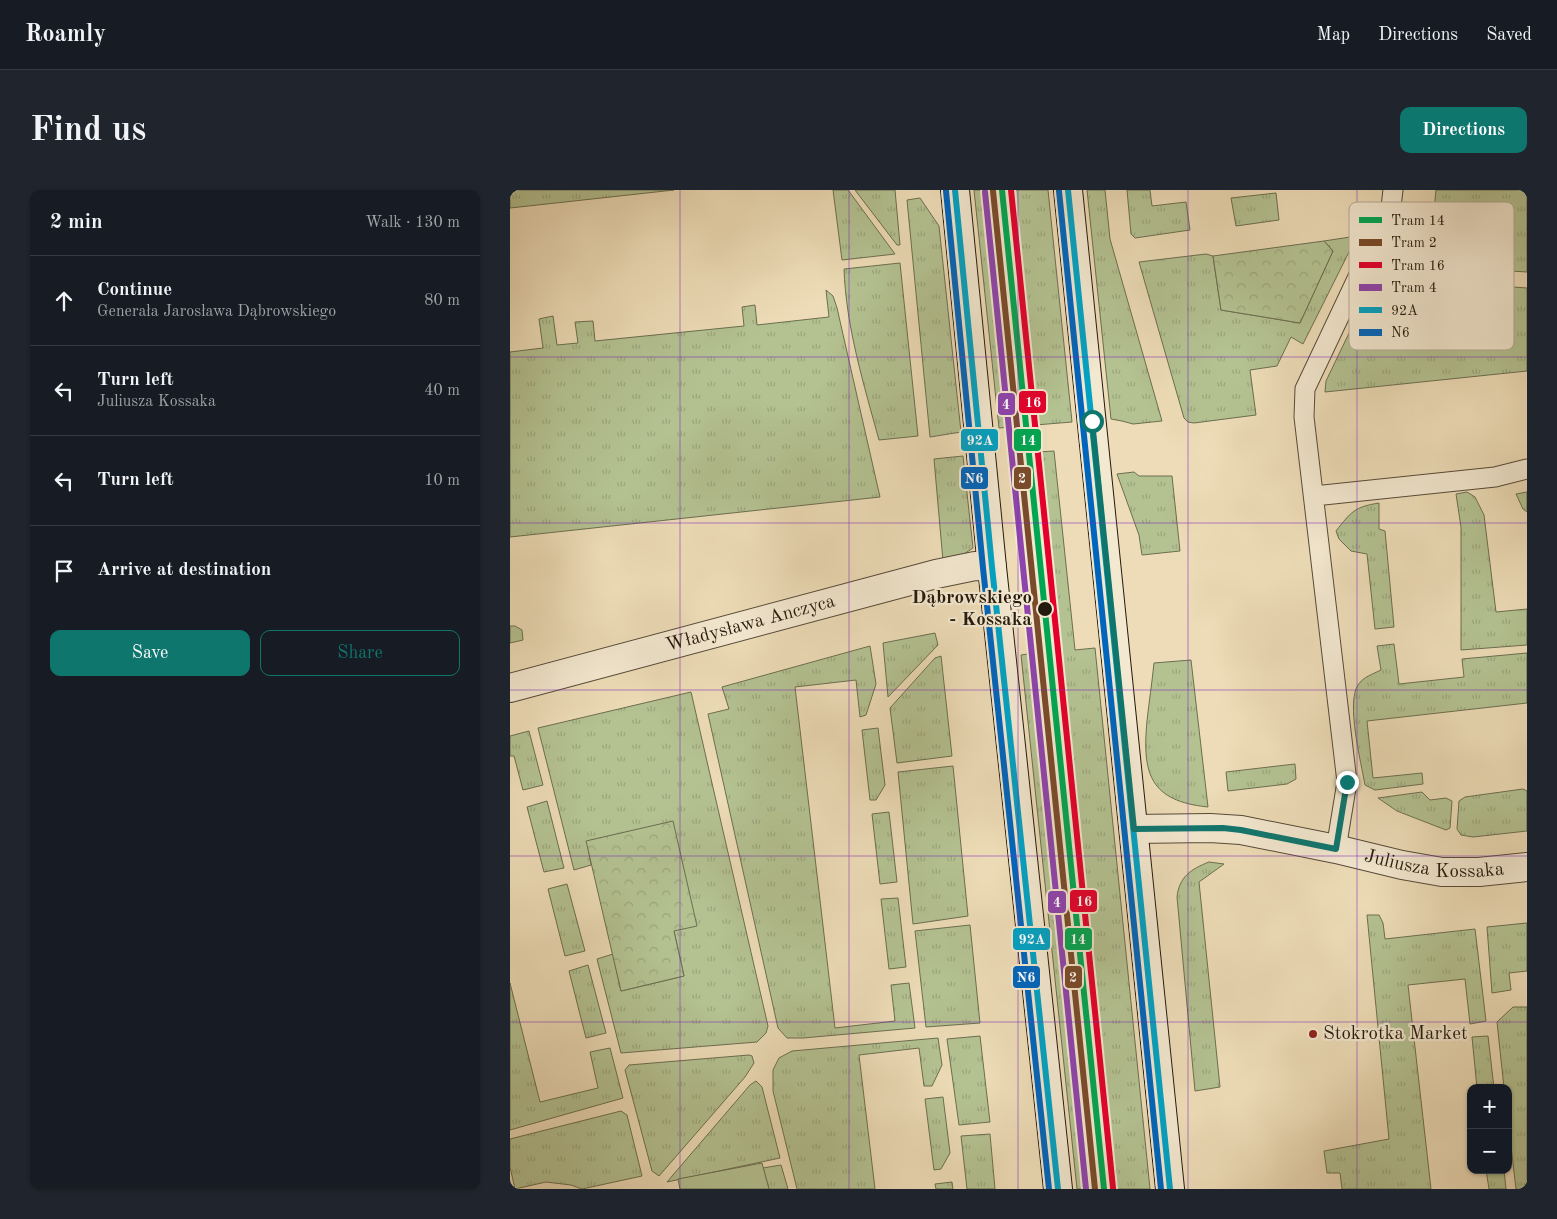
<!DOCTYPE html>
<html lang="en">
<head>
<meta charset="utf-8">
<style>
	body { margin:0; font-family:"Old Standard TT",serif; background:#20242c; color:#f1f3f6 }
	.controls { position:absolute; right:15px; bottom:15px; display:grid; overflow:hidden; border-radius:10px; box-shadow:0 1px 4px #0004 }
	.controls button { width:45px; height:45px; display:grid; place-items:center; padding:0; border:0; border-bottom:1px solid #363941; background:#171b24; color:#f1f3f6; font:25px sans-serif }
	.stop { position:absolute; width:15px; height:15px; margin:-11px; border:4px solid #0f766e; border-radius:50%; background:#fff }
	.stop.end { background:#0f766e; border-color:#fff; box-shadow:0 1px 5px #0008 }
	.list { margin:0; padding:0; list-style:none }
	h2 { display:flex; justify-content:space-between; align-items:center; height:65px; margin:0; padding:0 20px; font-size:21px }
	h2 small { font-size:16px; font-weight:400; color:#9ea1a6 }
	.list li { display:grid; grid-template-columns:32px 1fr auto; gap:15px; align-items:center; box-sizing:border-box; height:90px; padding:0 20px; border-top:1px solid #363941 }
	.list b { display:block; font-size:19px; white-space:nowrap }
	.list p { margin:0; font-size:16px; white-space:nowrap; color:#9ea1a6 }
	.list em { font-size:16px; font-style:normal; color:#9ea1a6 }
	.actions { display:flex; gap:10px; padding:15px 20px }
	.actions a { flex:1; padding:11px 0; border:1px solid #0f766e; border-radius:10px; text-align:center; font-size:18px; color:#0f766e }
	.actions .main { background:#0f766e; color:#fff }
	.icon { flex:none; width:28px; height:28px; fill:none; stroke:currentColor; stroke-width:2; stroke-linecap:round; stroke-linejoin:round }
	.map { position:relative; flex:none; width:1017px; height:999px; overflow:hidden; border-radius:10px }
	header { display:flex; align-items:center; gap:30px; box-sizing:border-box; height:70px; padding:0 25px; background:#171b24; border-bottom:1px solid #363941 }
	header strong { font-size:24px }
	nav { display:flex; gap:28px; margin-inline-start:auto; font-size:18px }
	.intro { display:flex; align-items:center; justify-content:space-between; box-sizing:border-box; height:120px; padding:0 30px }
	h1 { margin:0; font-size:35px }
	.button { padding:12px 22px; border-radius:10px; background:#0f766e; color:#fff; font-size:18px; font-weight:700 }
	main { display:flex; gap:30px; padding:0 30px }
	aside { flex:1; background:#171b24; border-radius:10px; box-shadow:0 1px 4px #0004 }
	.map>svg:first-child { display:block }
	.grass { fill:url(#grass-tufts); stroke:#6c6e50 }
	.park { fill:url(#park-crowns); stroke:#6c6e50 }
	.garden { fill:#b4c292; stroke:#6c6e50 }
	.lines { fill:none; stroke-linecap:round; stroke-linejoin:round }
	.service-casing { stroke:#564a38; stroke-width:21 }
	.minor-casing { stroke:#564a38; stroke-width:30 }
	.secondary-casing { stroke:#241a0d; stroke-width:30 }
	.service { stroke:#f3e8d0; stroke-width:19 }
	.minor { stroke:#f3e8d0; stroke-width:28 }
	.secondary { stroke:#f3e8d0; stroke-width:28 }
	.bus-1-casing { stroke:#f3e8d0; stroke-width:10 }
	.bus-2-casing { stroke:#f3e8d0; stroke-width:10 }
	.bus-1 { stroke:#02a2c4; stroke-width:6 }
	.bus-2 { stroke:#0065bd; stroke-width:6 }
	.tram-1-casing { stroke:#f3e8d0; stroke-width:10 }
	.tram-2-casing { stroke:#f3e8d0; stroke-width:10 }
	.tram-3-casing { stroke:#f3e8d0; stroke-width:10 }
	.tram-4-casing { stroke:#f3e8d0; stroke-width:10 }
	.tram-1 { stroke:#00a651; stroke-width:6 }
	.tram-2 { stroke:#7a4b2a; stroke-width:6 }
	.tram-3 { stroke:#e4002b; stroke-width:6 }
	.tram-4 { stroke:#8e44ad; stroke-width:6 }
	.route { stroke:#0f766e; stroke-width:6 }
	.grid { fill:none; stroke:#7b2cbf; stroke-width:1; stroke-opacity:0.55 }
	.stop-dot { fill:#241a0d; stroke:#f3e8d0; stroke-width:2 }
	.poi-dot { fill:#8f2418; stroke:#f3e8d0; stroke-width:2 }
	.labels { text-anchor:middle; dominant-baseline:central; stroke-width:4.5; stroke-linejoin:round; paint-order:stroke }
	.stop-label { font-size:19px; font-weight:bold; fill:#241a0d; stroke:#f3e8d0; text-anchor:end }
	.street-label { font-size:19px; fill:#241a0d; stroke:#f3e8d0 }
	.poi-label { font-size:19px; fill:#241a0d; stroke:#f3e8d0; text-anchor:start }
	.key { fill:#f3e8d0; stroke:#b5aa96; stroke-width:1 }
	.key-label { font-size:14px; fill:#241a0d }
	.line-badge { stroke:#f3e8d0; stroke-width:2 }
	.badge-label { font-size:14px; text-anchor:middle; font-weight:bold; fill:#fff }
</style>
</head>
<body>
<header>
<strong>Roamly</strong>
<nav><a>Map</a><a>Directions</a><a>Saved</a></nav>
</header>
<div class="intro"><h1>Find us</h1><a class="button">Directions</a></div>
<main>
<aside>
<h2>2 min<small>Walk · 130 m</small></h2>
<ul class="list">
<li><svg class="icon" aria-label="ahead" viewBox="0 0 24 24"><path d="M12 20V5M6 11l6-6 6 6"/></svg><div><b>Continue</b><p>Generała Jarosława Dąbrowskiego</p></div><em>80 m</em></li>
<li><svg class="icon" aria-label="left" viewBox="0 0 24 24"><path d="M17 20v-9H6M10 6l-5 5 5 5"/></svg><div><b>Turn left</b><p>Juliusza Kossaka</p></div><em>40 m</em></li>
<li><svg class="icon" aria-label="left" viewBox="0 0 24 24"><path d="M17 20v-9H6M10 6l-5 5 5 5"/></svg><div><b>Turn left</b></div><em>10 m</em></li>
<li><svg class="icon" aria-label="arrive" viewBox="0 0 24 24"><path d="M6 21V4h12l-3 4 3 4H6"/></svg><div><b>Arrive at destination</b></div></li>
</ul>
<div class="actions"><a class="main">Save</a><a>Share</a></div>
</aside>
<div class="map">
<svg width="1017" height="999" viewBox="0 0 1017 999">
	<defs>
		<pattern id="grass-tufts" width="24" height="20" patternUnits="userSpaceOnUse" patternTransform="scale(1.25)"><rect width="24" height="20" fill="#b4c292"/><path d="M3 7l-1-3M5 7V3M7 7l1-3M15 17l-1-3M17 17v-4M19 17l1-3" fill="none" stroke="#9ba67d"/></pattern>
		<pattern id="park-crowns" width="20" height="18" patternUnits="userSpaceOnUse" patternTransform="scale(1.25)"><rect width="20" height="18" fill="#b4c292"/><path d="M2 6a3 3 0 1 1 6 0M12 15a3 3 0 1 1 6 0" fill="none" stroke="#9ba67d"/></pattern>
	</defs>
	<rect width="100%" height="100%" fill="#eddcb7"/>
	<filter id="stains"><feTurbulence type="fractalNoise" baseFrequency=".004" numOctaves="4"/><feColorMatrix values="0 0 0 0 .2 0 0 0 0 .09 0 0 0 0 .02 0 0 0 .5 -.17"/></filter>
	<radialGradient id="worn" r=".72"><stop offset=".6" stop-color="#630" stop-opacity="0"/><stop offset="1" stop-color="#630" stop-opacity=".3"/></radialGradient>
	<path class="grass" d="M0 0H164L0 18Z
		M323 0H338L385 64 332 70Z
		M345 0H385L390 55H387Z
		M464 0H538L562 232 489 238Z
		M577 0H595L600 49 652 231 623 234 612 231 601 229Z
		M617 0H640L642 16 676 12 680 40 625 48 621 44Z
		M926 0H1017V82L872 73 892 31 923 32Z
		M766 3 769 30 726 36 721 8Z
		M410 8 429 36 451 242 420 247 397 10Z
		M847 46 793 154 781 147 767 176 740 180 746 225 684 233 678 232 674 228 629 72 696 64 703 66 711 120 790 133 823 61 814 51Z
		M390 73 408 246 369 250C354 195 336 137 334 79Z
		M866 87 1017 98V181L815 202 816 191Z
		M316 100 323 106 327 118 370 307 0 347V162L33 158 29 129 43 126 47 155 68 153 65 132 83 131 85 151 234 136 232 117 245 115 247 135 319 127Z
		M544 261 565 460 585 458 640 999H567L511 465 532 462 513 263Z
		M453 266 463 358 448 368 433 371 424 269Z
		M624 282 629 286H662L670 361 632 365 629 345 607 284Z
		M957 302 965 307 974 325 986 422 1017 419V455L951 460V337L946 304Z
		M1017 302V322L1013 319 1006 304Z
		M869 313V339L875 341 884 437 865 439 857 364 841 361 829 349 826 341C841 322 844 317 869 313Z
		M0 436H5L12 440 13 450 0 453Z
		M425 443 428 455 378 507 373 453Z
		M884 454 889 494 954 487 952 469 1017 463V513L857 531 863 588 912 583 913 594 865 600 855 595C851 572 836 513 848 495 853 487 863 484 871 480L867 456Z
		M360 456 366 494 356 525 350 527 346 490 285 497 325 838 385 831 381 795 399 793 405 838 293 848H277L268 838 198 524 219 519 212 497Z
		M431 466 442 566 387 573 380 518 425 468Z
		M681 470 698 617C640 611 632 584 637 531 639 512 642 493 644 473Z
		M181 502 258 836 256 843 247 852 111 863 87 769 103 764 111 801 174 786 164 741 163 632 77 651 81 675 64 680 28 538Z
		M368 538 375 595 366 610H360L352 540Z
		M19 541 33 595 13 600 4 566H0V546Z
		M785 574 786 589 777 594 718 601 716 582Z
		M443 576 458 726 403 734 388 582Z
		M1013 599 1017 601V641L963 647 951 645 947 639 949 611 955 607Z
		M912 602 920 610 936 608 942 611 940 638 936 640 887 621 868 608Z
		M37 611 54 678 34 682 17 617Z
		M379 622 387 692 370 694 362 624Z
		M699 672 714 674 689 692 710 897 685 901 667 707C669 687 681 679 699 672Z
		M57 694 75 761 55 766 38 699Z
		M388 708 396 777 379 779 371 709Z
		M857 725H869L873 733 875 749 965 739 976 831 960 834 955 789 898 795 921 999H832L830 983H817L814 961 879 949Z
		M1017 733V781L999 783 1001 800 982 803 977 737Z
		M460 735 470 833 416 837 405 741Z
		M78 775 96 843 76 848 59 781Z
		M0 793 30 912 88 898 80 862 100 858 113 908 0 940Z
		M1003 817H1017V999H1006L998 931V898H994L987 832Z
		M470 846 480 932 449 935 437 849Z
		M978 846 984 898H967L962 847Z
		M428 848 432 875 422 896H414L409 858 349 865 365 999H287L263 901V880L269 868 282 861Z
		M239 865 242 866 244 873 235 887 149 986 142 981 115 880 119 875Z
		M246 891 252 897 270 968 157 992 240 895Z
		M433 907 440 963 431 979 424 980 415 909Z
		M111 921 117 925 132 986 72 999 61 995 36 992 5 999 0 977V949Z
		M480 944 485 999H457L451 946Z
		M271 975 278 999H259L253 978Z
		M976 980H994L996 999H979Z
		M442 992 443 999H426L425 994Z"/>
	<path class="park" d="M814 51 823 61 790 133 711 120 703 66Z
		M163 631 187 736 164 741 174 786 111 801 76 651Z"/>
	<path class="garden" d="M252 973 259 999H170L168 989Z"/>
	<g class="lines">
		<defs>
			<path id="service" d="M804 306 985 287 1017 279
				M826 659 837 592 794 227 795 199 881 17 883 0"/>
			<g id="minor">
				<path id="s1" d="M0 498 426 384 465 376 482 377"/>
				<path id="s2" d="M624 639 700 638 731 640 826 659 892 675 932 682H969L1017 677"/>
			</g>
			<path id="secondary" d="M445 0 482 377 548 999
				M558 0 660 999"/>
		</defs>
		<use href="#service" class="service-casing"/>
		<use href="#minor" class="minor-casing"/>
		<use href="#secondary" class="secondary-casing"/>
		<use href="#service" class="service"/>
		<use href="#minor" class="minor"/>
		<use href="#secondary" class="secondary"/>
		<defs>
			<path id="bus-1" d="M445 0 482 377 548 999
				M558 0 660 999"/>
			<path id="bus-2" d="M436 1 473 378 539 999
				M549 1 651 999"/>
		</defs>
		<use href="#bus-1" class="bus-1-casing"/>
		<use href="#bus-2" class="bus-2-casing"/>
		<use href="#bus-1" class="bus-1"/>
		<use href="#bus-2" class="bus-2"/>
		<defs>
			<path id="tram-1" d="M492 0 594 999"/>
			<path id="tram-2" d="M483 1 585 999"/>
			<path id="tram-3" d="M501 0 603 998"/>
			<path id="tram-4" d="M475 2 576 999"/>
		</defs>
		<use href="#tram-1" class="tram-1-casing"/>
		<use href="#tram-2" class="tram-2-casing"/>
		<use href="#tram-3" class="tram-3-casing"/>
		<use href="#tram-4" class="tram-4-casing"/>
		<use href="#tram-1" class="tram-1"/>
		<use href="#tram-2" class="tram-2"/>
		<use href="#tram-3" class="tram-3"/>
		<use href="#tram-4" class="tram-4"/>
	</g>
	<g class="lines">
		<path class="route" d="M582 231 624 639 713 638 731 640 826 659 837 592"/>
	</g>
	<path class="grid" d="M170 0V999M339 0V999M508 0V999M678 0V999M847 0V999M0 167H1017M0 333H1017M0 500H1017M0 666H1017M0 832H1017"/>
	<circle class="stop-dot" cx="535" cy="419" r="8"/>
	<circle class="poi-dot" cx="803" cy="844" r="5"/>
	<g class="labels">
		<g class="stop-label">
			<text x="522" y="408">Dąbrowskiego<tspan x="522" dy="22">- Kossaka</tspan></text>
		</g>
		<g class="street-label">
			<text stroke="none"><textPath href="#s1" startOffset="249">Władysława Anczyca</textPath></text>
			<text stroke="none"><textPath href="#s2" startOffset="304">Juliusza Kossaka</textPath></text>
		</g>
		<g class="poi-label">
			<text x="813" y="844">Stokrotka Market</text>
		</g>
	</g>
	<rect x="839" y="12" width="165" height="148" rx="8" class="key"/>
	<rect x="849" y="27" width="23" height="6" fill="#00a651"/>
	<rect x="849" y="49" width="23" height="7" fill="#7a4b2a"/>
	<rect x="849" y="72" width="23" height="6" fill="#e4002b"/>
	<rect x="849" y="94" width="23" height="7" fill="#8e44ad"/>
	<rect x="849" y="117" width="23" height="6" fill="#02a2c4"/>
	<rect x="849" y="139" width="23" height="7" fill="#0065bd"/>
	<g class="key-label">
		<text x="881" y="35">Tram 14</text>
		<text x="881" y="57">Tram 2</text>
		<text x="881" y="80">Tram 16</text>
		<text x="881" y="102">Tram 4</text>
		<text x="881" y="125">92A</text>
		<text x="881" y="147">N6</text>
	</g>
	<g class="line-badge">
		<rect x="508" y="200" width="29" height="24" rx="5" fill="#e4002b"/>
		<rect x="487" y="202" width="19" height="24" rx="5" fill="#8e44ad"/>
		<rect x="503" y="238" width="29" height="24" rx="5" fill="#00a651"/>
		<rect x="450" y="238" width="39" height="24" rx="5" fill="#02a2c4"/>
		<rect x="503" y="276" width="19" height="24" rx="5" fill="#7a4b2a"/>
		<rect x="450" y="276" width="29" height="24" rx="5" fill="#0065bd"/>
		<rect x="559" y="699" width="29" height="24" rx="5" fill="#e4002b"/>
		<rect x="537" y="700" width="20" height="24" rx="5" fill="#8e44ad"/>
		<rect x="554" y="737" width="29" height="24" rx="5" fill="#00a651"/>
		<rect x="502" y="737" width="39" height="24" rx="5" fill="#02a2c4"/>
		<rect x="554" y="775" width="19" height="24" rx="5" fill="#7a4b2a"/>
		<rect x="502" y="775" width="29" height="24" rx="5" fill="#0065bd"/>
	</g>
	<g class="badge-label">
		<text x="523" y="217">16</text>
		<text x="496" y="219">4</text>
		<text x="518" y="255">14</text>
		<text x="470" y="255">92A</text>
		<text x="512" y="293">2</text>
		<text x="464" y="293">N6</text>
		<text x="574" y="716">16</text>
		<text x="547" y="717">4</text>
		<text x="568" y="754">14</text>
		<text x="522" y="754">92A</text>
		<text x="563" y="792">2</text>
		<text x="516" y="792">N6</text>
	</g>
	<rect width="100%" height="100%" filter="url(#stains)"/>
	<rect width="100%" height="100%" fill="url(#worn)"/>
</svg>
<div class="controls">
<button>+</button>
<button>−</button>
</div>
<div class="stop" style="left:582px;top:231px"></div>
<div class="stop end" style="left:837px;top:592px"></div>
</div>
</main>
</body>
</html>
